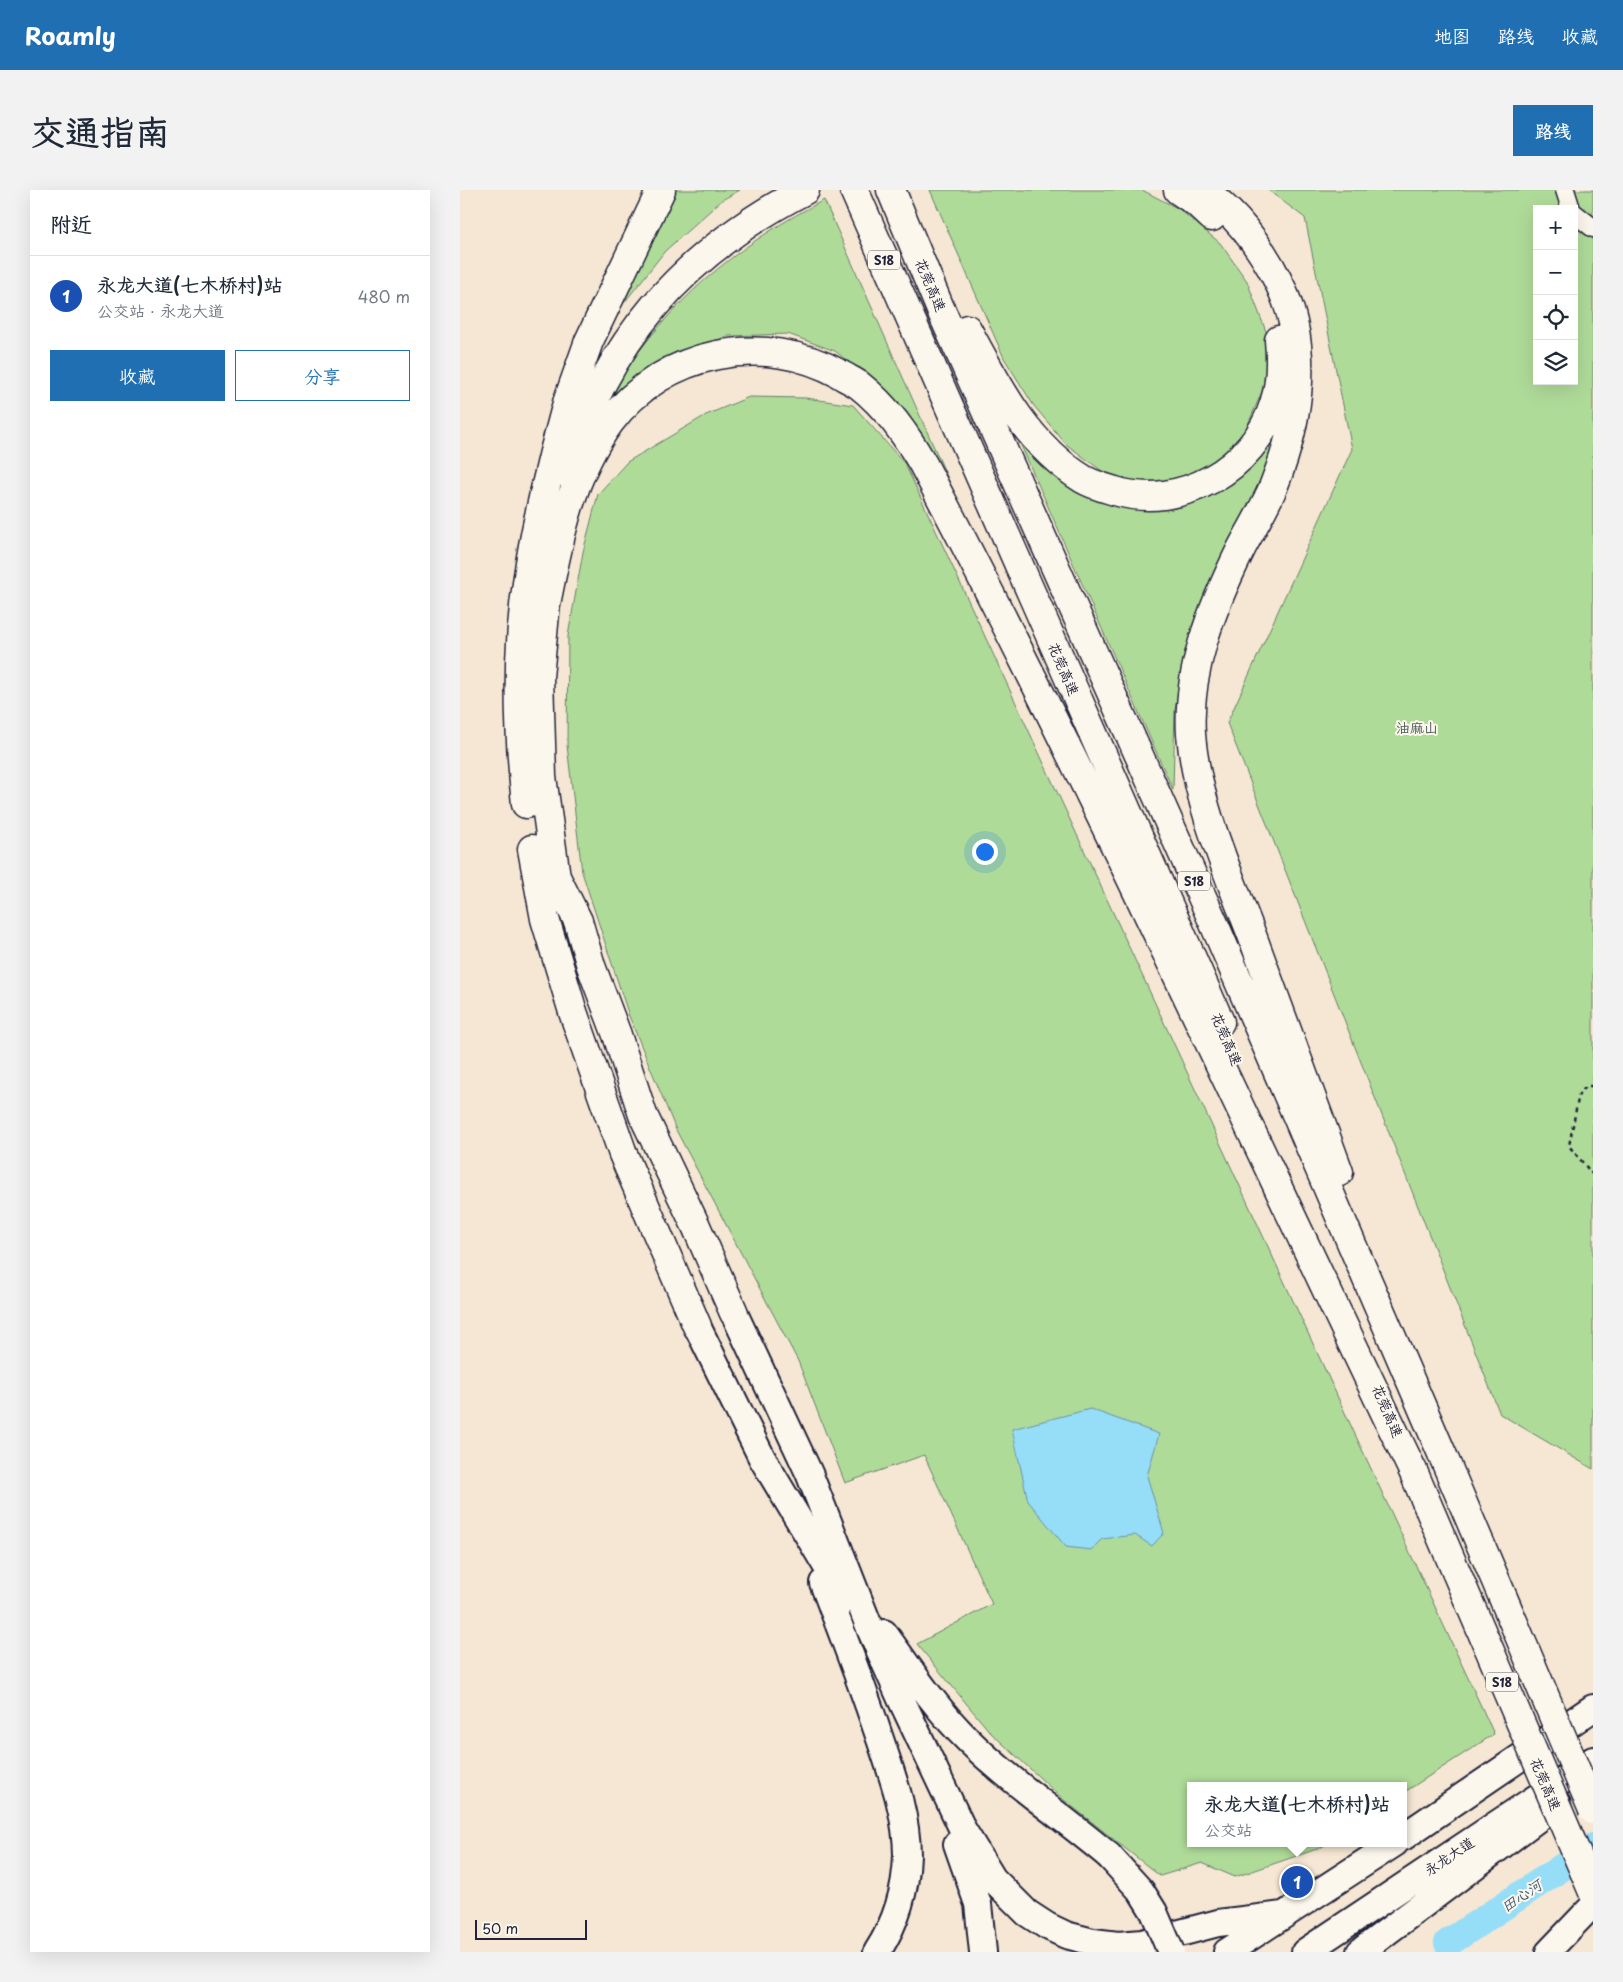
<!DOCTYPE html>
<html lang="zh">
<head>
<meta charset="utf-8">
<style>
	body { margin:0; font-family:"Playpen Sans","LXGW WenKai TC",sans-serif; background:#f2f2f3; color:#1f2937 }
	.controls { position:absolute; right:15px; top:15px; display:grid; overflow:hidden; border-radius:0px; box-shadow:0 5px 20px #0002 }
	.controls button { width:45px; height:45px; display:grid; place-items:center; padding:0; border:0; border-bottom:1px solid #e0e1e3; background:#fff; color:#1f2937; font:25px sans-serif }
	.scale { position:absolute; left:15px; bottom:12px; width:112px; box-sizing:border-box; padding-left:5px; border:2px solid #22223b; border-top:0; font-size:14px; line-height:18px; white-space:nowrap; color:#22223b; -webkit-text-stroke:4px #fbf7ec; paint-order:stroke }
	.you { position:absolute; left:524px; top:661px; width:18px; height:18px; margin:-12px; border:4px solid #fff; border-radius:50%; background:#1a73e8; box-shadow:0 0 0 8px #1a73e833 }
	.badge { display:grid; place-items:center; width:32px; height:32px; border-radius:50%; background:#1f6fb2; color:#fff; font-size:16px; font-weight:700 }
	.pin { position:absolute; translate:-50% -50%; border:2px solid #fff; box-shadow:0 1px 5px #0006 }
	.popup { position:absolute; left:727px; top:1592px; width:220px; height:65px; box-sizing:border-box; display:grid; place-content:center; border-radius:0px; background:#fff; filter:drop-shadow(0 1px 4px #0005); font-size:16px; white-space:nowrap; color:#747a83 }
	.popup b { font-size:19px; color:#1f2937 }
	.popup::after { content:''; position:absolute; left:50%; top:100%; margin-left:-10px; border:10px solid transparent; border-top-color:#fff }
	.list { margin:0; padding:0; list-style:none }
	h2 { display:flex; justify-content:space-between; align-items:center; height:65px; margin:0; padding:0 20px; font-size:21px }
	h2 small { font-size:16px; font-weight:400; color:#747a83 }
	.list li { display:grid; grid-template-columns:32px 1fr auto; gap:15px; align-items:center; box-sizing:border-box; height:80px; padding:0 20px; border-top:1px solid #e0e1e3 }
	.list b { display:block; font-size:19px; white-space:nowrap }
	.list p { margin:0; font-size:16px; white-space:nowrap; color:#747a83 }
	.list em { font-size:16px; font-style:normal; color:#747a83 }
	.actions { display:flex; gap:10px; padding:15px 20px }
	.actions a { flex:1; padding:11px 0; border:1px solid #1f6fb2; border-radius:0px; text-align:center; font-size:18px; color:#1f6fb2 }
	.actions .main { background:#1f6fb2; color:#fff }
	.icon { flex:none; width:28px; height:28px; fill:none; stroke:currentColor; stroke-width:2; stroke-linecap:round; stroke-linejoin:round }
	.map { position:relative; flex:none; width:1133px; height:1762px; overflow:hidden; border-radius:0px }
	header { display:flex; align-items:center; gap:30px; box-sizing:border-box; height:70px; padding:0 25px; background:#1f6fb2; color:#fff }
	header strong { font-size:24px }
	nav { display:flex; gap:28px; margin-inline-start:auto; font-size:18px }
	.intro { display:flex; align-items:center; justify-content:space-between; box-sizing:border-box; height:120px; padding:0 30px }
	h1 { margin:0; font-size:35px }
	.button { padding:12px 22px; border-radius:0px; background:#1f6fb2; color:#fff; font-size:18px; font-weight:700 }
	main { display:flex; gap:30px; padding:0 30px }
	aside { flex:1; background:#fff; border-radius:0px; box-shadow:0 5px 20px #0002 }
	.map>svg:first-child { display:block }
	.green { fill:#afdb99; stroke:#687e6a; fill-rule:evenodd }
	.water { fill:#96ddf8; stroke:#6892ac }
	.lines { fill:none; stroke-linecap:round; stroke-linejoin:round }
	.river { stroke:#96ddf8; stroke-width:28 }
	.street-casing { stroke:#22223b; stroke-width:21 }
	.secondary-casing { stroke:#22223b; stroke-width:28 }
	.primary-casing { stroke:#22223b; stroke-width:30 }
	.highway-casing { stroke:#22223b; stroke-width:31 }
	.path { stroke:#22223b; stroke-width:2.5; stroke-dasharray:4 4; stroke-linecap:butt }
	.street { stroke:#fbf7ec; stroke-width:18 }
	.secondary { stroke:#fbf7ec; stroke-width:24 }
	.primary { stroke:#fbf7ec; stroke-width:26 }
	.highway { stroke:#fbf7ec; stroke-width:28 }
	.primary-bridge-casing { stroke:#22223b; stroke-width:30; stroke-linecap:butt }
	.highway-bridge-casing { stroke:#22223b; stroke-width:31; stroke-linecap:butt }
	.primary-bridge { stroke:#fbf7ec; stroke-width:26 }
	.highway-bridge { stroke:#fbf7ec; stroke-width:28 }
	.labels { text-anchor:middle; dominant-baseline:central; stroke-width:4; stroke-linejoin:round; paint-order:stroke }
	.shield { fill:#fbf7ec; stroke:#636270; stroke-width:1 }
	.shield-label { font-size:12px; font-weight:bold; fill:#22223b }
	.street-label { font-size:14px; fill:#22223b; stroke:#fbf7ec }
	.park-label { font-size:14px; fill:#4c5a57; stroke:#fbf7ec }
	.water-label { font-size:15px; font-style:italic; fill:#455a74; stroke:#fbf7ec }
</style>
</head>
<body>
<header>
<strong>Roamly</strong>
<nav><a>地图</a><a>路线</a><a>收藏</a></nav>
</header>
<div class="intro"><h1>交通指南</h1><a class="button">路线</a></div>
<main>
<aside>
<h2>附近<small></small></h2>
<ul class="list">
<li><span class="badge" style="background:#1a4fb4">1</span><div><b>永龙大道(七木桥村)站</b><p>公交站 · 永龙大道</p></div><em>480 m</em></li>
</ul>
<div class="actions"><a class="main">收藏</a><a>分享</a></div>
</aside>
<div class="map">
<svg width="1133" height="1762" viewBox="0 0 1133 1762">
	<rect width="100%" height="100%" fill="#f5e7d3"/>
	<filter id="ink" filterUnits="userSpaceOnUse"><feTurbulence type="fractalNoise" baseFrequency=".02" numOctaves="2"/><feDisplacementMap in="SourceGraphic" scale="10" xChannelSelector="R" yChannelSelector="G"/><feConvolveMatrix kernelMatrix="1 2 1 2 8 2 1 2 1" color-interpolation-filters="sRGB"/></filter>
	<g filter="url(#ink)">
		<path class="green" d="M214 0H280L262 10 205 61 160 118 188 55Z
			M470 0H682L719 19 760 53 787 91 810 152 806 192 786 239 759 270 721 289 680 295 642 281 606 254 574 216 544 168Z
			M808 0H1133V1279L1040 1224 767 533 892 259 845 28ZM1077 19H1114V191H1077Z
			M364 10 493 300 433 207 375 161 328 144 268 146 220 164 140 227C150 209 159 190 170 174 221 101 286 50 364 10Z
			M289 207 346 208 393 215 445 274 1034 1544 943 1603V1596H731V1653H868L860 1658 775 1687 742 1673 700 1686 604 1610 530 1542 457 1454 532 1414 464 1265 385 1293 338 1171 216 940 169 826 122 682 107 555 108 446 123 362 138 304 167 272 246 225Z
			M825 224 810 275 731 450 715 519 713 600 560 253 615 299 699 318Z"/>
		<path class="water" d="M630 1219 699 1244 687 1286 704 1343 692 1356 675 1345 642 1349 631 1360 606 1357 568 1311 552 1239Z"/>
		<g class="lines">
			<path class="river" d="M988 1753 1133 1657"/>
			<defs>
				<path id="street" d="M1105 0 1111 19
					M1114 23 1133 38"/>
				<path id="secondary" d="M1088 1762 1133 1715"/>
				<path id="primary" d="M274 1123 349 1283 411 1441 441 1509 503 1640 533 1689 567 1723 587 1736 606 1745 633 1752 658 1755 682 1753 758 1733 823 1725
					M237 1136 302 1268 376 1392 385 1410
					M363 1393C382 1443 401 1492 418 1543 431 1582 447 1623 447 1665 446 1700 436 1733 417 1762
					M424 1443C450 1479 476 1519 508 1550 552 1593 603 1627 649 1666
					M943 1647 1133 1518
					M497 1654 518 1714 523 1762
					M767 1762 935 1653
					M845 1762 1133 1570
					M900 1762 1097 1614"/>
				<path id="highway" d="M394 0 760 832
					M431 0 480 118 755 736 983 1266
					M718 0 736 12 752 27
					M743 0C774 22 800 55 817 89 851 154 840 229 814 295 805 318 791 339 780 361 752 418 727 480 731 544 736 611 769 685 793 748 822 826 851 904 879 982
					M507 139C538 196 566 254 623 289 633 295 645 298 655 301 721 321 794 278 814 214 821 193 821 171 819 150
					M94 262 107 213 129 151 201 0
					M106 283C146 151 222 64 345 0
					M87 402 79 487 82 587 96 687 118 731 131 776 157 845 183 925 236 1036 274 1123
					M85 419C98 354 109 288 150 232 203 161 303 141 380 184 386 188 393 191 399 195 427 217 446 245 463 274 637 604 791 945 953 1281
					M66 614C58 539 56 461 68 386 74 344 84 303 94 262L97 254
					M72 659 85 729 113 822 163 964 237 1136"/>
			</defs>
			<use href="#street" class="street-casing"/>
			<use href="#secondary" class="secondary-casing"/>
			<use href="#primary" class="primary-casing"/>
			<use href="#highway" class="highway-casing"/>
			<path class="path" d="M1133 896H1127L1119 904 1109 956 1133 985"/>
			<use href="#street" class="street"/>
			<use href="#secondary" class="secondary"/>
			<use href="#primary" class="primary"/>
			<use href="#highway" class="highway"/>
			<defs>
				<path id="primary-bridge" d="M649 1666 681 1701 694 1722 711 1762"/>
				<path id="highway-bridge" d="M983 1266 1133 1620
					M953 1281 1133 1702"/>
			</defs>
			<use href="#primary-bridge" class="primary-bridge-casing"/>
			<use href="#highway-bridge" class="highway-bridge-casing"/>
			<use href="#primary-bridge" class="primary-bridge"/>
			<use href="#highway-bridge" class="highway-bridge"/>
		</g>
	</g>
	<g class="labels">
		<g class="shield">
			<rect x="408" y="60.5" width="32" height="19" rx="4"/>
			<rect x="718" y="681.5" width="32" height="19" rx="4"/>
			<rect x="1026" y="1482.5" width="32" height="19" rx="4"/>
		</g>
		<g class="shield-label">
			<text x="424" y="70">S18</text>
			<text x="734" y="691">S18</text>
			<text x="1042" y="1492">S18</text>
		</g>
		<g class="street-label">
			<text transform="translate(471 95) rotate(67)">花莞高速</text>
			<text transform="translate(604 479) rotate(67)">花莞高速</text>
			<text transform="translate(767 849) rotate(67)">花莞高速</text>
			<text transform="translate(928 1221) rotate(67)">花莞高速</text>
			<text transform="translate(1086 1594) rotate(67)">花莞高速</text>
			<text transform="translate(989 1666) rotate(-34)">永龙大道</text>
		</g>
		<g class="park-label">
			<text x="957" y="537">油麻山</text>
		</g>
		<g class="water-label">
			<text transform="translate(1061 1705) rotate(-34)">田心河</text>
		</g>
	</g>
</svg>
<div class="controls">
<button>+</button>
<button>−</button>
<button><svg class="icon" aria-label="locate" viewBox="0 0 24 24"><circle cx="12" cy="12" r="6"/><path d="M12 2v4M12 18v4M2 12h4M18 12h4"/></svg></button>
<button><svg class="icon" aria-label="layers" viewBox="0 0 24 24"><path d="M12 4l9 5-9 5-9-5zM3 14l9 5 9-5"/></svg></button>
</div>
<div class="scale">50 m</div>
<div class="you"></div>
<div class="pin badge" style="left:837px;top:1692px;background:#1a4fb4">1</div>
<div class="popup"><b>永龙大道(七木桥村)站</b>公交站</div>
</div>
</main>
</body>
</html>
